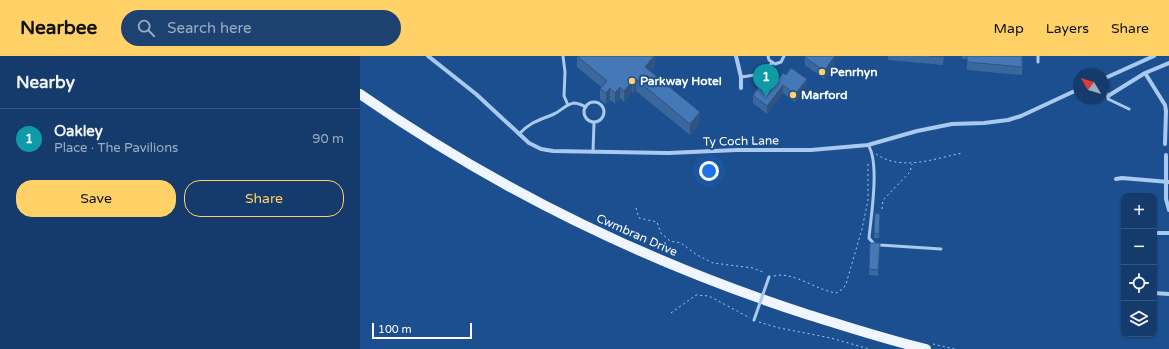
<!DOCTYPE html>
<html lang="en">
<head>
<meta charset="utf-8">
<style>
	body { margin:0; font-family:"Varela Round",sans-serif; background:#1d4271; color:#f1f3f6 }
	.controls { position:absolute; right:12px; bottom:12px; display:grid; overflow:hidden; border-radius:8px; box-shadow:0 1px 3px #0004 }
	.controls button { width:36px; height:36px; display:grid; place-items:center; padding:0; border:0; border-bottom:1px solid #33557e; background:#143b6b; color:#f1f3f6; font:20px sans-serif }
	.compass { position:absolute; left:713px; top:12px; width:36px; height:36px; border-radius:50%; background:#143b6b; box-shadow:0 1px 3px #0004; rotate:308deg }
	.scale { position:absolute; left:12px; bottom:10px; width:100px; box-sizing:border-box; padding-left:4px; border:2px solid #fff; border-top:0; font-size:11px; line-height:14px; white-space:nowrap; color:#fff; -webkit-text-stroke:3px #1b4f8f; paint-order:stroke }
	.you { position:absolute; left:349px; top:115px; width:14px; height:14px; margin:-10px; border:3px solid #fff; border-radius:50%; background:#1a73e8; box-shadow:0 0 0 6px #1a73e833 }
	.badge { display:grid; place-items:center; width:26px; height:26px; border-radius:50%; background:#ffd166; color:#fff; font-size:13px; font-weight:700 }
	.pin { position:absolute; translate:-50% -33px; filter:drop-shadow(0 1px 2px #0008) }
	.pin::after { content:''; position:absolute; top:21px; width:14px; height:12px; background:inherit; clip-path:polygon(0 0,100% 0,50% 100%) }
	.list { margin:0; padding:0; list-style:none }
	h2 { display:flex; justify-content:space-between; align-items:center; height:52px; margin:0; padding:0 16px; font-size:17px }
	h2 small { font-size:13px; font-weight:400; color:#9dadc1 }
	.list li { display:grid; grid-template-columns:26px 1fr auto; gap:12px; align-items:center; box-sizing:border-box; height:60px; padding:0 16px; border-top:1px solid #33557e }
	.list b { display:block; font-size:15px; white-space:nowrap }
	.list p { margin:0; font-size:13px; white-space:nowrap; color:#9dadc1 }
	.list em { font-size:13px; font-style:normal; color:#9dadc1 }
	.actions { display:flex; gap:8px; padding:12px 16px }
	.actions a { flex:1; padding:9px 0; border:1px solid #ffd166; border-radius:16px; text-align:center; font-size:14px; color:#ffd166 }
	.actions .main { background:#ffd166; color:#111 }
	.icon { flex:none; width:22px; height:22px; fill:none; stroke:currentColor; stroke-width:2; stroke-linecap:round; stroke-linejoin:round }
	.map { position:relative; flex:none; width:809px; height:293px; overflow:hidden }
	header { display:flex; align-items:center; gap:24px; box-sizing:border-box; height:56px; padding:0 20px; background:#ffd166; color:#111 }
	header strong { font-size:19px }
	nav { display:flex; gap:22px; margin-inline-start:auto; font-size:14px }
	.search { width:280px; height:36px; background:#1d4271; display:flex; align-items:center; gap:10px; box-sizing:border-box; padding:0 14px; border-radius:22px; color:#9dadc1; font-size:15px }
	main { display:flex }
	aside { flex:1; background:#143b6b }
	.map>svg:first-child { display:block }
	.lines { fill:none; stroke-linecap:round; stroke-linejoin:round }
	.path { stroke:#a9c9ee; stroke-width:1; stroke-dasharray:2 3; stroke-linecap:butt }
	.lane { stroke:#a9c9ee; stroke-width:3 }
	.street { stroke:#a9c9ee; stroke-width:4 }
	.primary { stroke:#f0f6ff; stroke-width:10 }
	.lane-bridge { stroke:#a9c9ee; stroke-width:3 }
	.wall { fill:#3a679d }
	.shaded-wall { fill:#305480 }
	.building { fill:#4478b7; stroke:#305480 }
	.poi-dot { fill:#ffd166; stroke:#1b4f8f; stroke-width:1.5 }
	.labels { text-anchor:middle; dominant-baseline:central; stroke-width:4; stroke-linejoin:round; paint-order:stroke }
	.poi-label { font-size:12px; font-weight:bold; fill:#fff; stroke:#1b4f8f; text-anchor:start }
	.street-label { font-size:12px; fill:#fff; stroke:#1b4f8f }
</style>
</head>
<body>
<header>
<strong>Nearbee</strong>
<div class="search"><svg class="icon" aria-label="search" viewBox="0 0 24 24"><circle cx="10" cy="10" r="6"/><path d="M15 15l6 6"/></svg>Search here</div>
<nav><a>Map</a><a>Layers</a><a>Share</a></nav>
</header>
<main>
<aside>
<h2>Nearby<small></small></h2>
<ul class="list">
<li><span class="badge" style="background:#0f9aa8">1</span><div><b>Oakley</b><p>Place · The Pavilions</p></div><em>90 m</em></li>
</ul>
<div class="actions"><a class="main">Save</a><a>Share</a></div>
</aside>
<div class="map">
<svg width="809" height="293" viewBox="0 0 809 293">
	<rect width="100%" height="100%" fill="#1b4f8f"/>
	<g class="lines">
		<path class="path" d="M516 98C542 116 575 102 603 97
			M276 152 279 162 297 166 301 177 310 185 321 187 337 199 353 207 393 212 405 217
			M522 153 523 144 550 116 552 108
			M414 220C433 215 456 234 476 237L483 233 486 228 502 173 508 144V105
			M311 257 336 239 349 240 390 262
			M399 266 419 272 471 282 509 293
			M573 288 595 293"/>
		<path class="lane" d="M203 0 205 16 204 40 208 49
			M408 0 409 4 415 8 421 6 424 0
			M678 6V0
			M381 21C398 18 400 21 412 7
			M748 40V43L769 53
			M224 56a10 10 0 1 1 20 0a10 10 0 1 1-20 0Z
			M159 78C170 66 180 64 194 58 201 55 206 48 214 47 218 47 222 49 226 51
			M508 89C520 106 511 160 509 182L514 188 520 189 581 193
			M233 96 234 67"/>
		<path class="street" d="M68 0 116 38 169 87 181 93 193 95 308 97 377 94H451L508 89 557 75 592 68 624 67 648 64 661 60 719 33
			M376 0 381 21V32
			M785 17 805 49 806 55 805 88
			M743 23 794 0
			M743 32 748 40 785 17 809 7
			M806 99V143L809 154
			M756 123 762 122 809 126
			M794 177H809
			M794 237 809 238"/>
		<path class="primary" d="M0 38C139 135 288 207 449 259 488 271 527 284 566 293"/>
		<path class="lane-bridge" d="M394 264 409 221"/>
	</g>
	<path class="wall" d="M217 0H295V10L291 15 340 67 330 79 276 35 273 37 272 36 264 46 260 42 255 48 250 44 246 48 240 44V33L241 31 217 11Z
		M528 0H584L583 9 528 4Z
		M602 0H663L662 19 607 14V3H602Z
		M445 1 475 8 464 23 445 9Z
		M426 19 447 31 435 46 423 37 407 58 393 47V39L416 26Z
		M520 162 519 182H514V177Z
		M520 193 518 220 509 219V213Z"/>
	<path class="shaded-wall" d="M294 0H295V10L285 22V11Z
		M475 0V8L464 23V15Z
		M662 0H663L662 19Z
		M276 23V35L273 37V26Z
		M447 23V31L435 46V38Z
		M272 25V36L264 46V35Z
		M423 29V37L407 58V50Z
		M260 31V42L255 48V37Z
		M250 32V44L246 48V37Z
		M340 56V67L330 79V68Z"/>
	<path class="building" d="M217 0H294L285 11 340 56 330 68 276 23 273 26 272 25 264 35 260 31 255 37 250 32 246 37 240 33 247 25Z
		M446 0H475L464 15 445 1Z
		M570 0H583V1Z
		M607 0H662V11L607 6Z
		M431 12 447 23 435 38 423 29 407 50 393 39 408 19 416 26 423 17 426 19Z
		M515 157 520 158 519 178 514 177Z
		M510 187H520L518 214 509 213Z"/>
	<g class="poi-dot">
		<circle cx="462" cy="16" r="4"/>
		<circle cx="272" cy="25" r="4"/>
		<circle cx="433" cy="39" r="4"/>
	</g>
	<g class="labels">
		<g class="poi-label">
			<text x="470" y="16">Penrhyn</text>
			<text x="280" y="25">Parkway Hotel</text>
			<text x="441" y="39">Marford</text>
		</g>
		<g class="street-label">
			<text transform="translate(381 85) rotate(-1)">Ty Coch Lane</text>
			<text transform="translate(277 179) rotate(24)">Cwmbran Drive</text>
		</g>
	</g>
</svg>
<div class="controls">
<button>+</button>
<button>−</button>
<button><svg class="icon" aria-label="locate" viewBox="0 0 24 24"><circle cx="12" cy="12" r="6"/><path d="M12 2v4M12 18v4M2 12h4M18 12h4"/></svg></button>
<button><svg class="icon" aria-label="layers" viewBox="0 0 24 24"><path d="M12 4l9 5-9 5-9-5zM3 14l9 5 9-5"/></svg></button>
</div>
<svg class="compass" viewBox="-18 -18 36 36"><path d="M0-13l5 13h-10z" fill="#e53935"/><path d="M0 13l5-13h-10z" fill="#9dadc1"/></svg>
<div class="scale">100 m</div>
<div class="you"></div>
<div class="pin badge" style="left:406px;top:41px;background:#0f9aa8">1</div>
</div>
</main>
</body>
</html>
